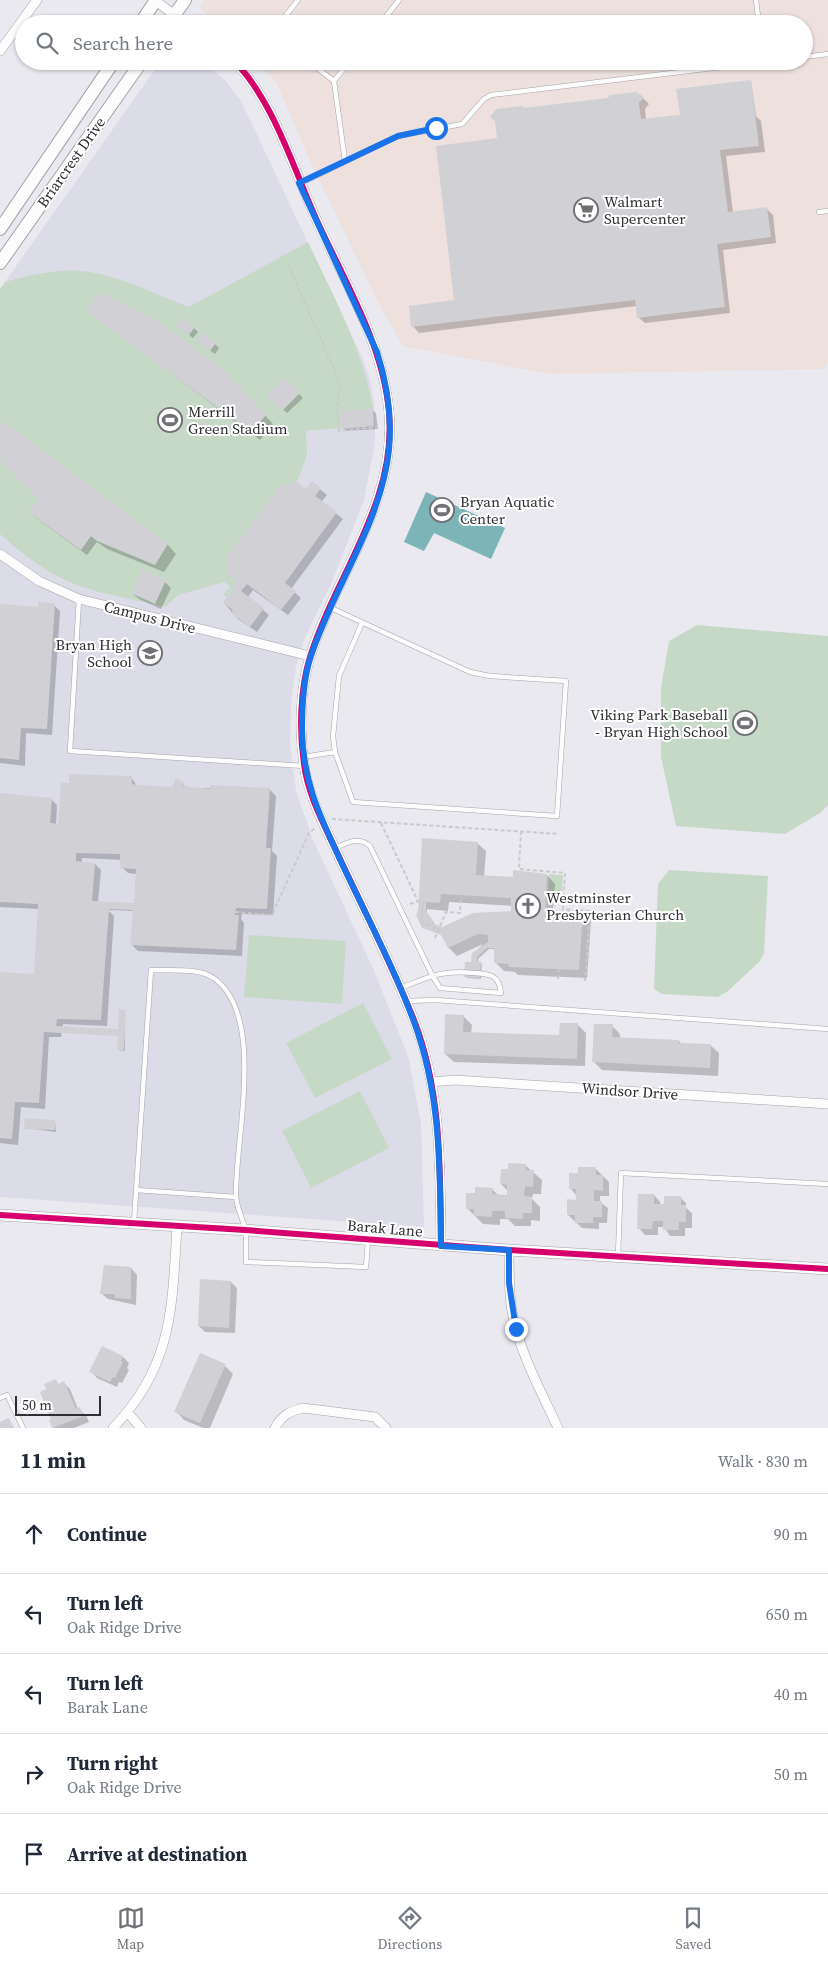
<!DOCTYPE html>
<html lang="en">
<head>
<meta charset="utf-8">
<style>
	body { margin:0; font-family:"Source Serif 4",serif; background:#f2f2f3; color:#1f2937 }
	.scale { position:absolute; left:15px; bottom:12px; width:86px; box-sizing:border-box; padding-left:5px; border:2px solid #2f2f33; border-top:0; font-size:14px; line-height:18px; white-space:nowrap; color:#2f2f33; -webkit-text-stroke:4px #fff; paint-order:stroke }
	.stop { position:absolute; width:15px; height:15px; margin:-11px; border:4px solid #1a73e8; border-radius:50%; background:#fff }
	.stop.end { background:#1a73e8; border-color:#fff; box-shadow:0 1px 5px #0008 }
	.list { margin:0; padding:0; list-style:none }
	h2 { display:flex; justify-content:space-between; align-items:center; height:65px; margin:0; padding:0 20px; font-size:21px }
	h2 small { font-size:16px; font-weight:400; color:#747a83 }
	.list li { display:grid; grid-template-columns:32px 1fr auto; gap:15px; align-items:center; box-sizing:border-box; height:80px; padding:0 20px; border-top:1px solid #e0e1e3 }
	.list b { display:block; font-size:19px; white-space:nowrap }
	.list p { margin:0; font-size:16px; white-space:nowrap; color:#747a83 }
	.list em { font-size:16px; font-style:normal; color:#747a83 }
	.icon { flex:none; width:28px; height:28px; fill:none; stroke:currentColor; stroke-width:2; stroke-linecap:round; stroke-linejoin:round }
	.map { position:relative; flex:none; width:828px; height:1428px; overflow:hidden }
	.search { position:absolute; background:#fff; box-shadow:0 1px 4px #0004; left:15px; right:15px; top:15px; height:55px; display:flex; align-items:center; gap:12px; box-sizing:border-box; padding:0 18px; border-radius:28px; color:#747a83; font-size:19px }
	.sheet { height:465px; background:#fff }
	nav { display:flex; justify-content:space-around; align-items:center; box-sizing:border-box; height:70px; border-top:1px solid #e0e1e3; background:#fff; font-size:14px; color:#747a83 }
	nav a { display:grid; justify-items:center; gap:2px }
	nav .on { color:#707075 }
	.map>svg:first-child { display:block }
	.commercial { fill:#ede0dd }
	.built { fill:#dcdce9 }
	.green { fill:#c5d9c6 }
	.water { fill:#7cb4b8 }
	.shadow { fill:#0003; fill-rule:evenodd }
	.building { fill:#d0d0d5; fill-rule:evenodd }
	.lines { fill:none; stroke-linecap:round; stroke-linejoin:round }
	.service-casing { stroke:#a3a3a8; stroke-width:5.5 }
	.minor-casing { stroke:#a3a3a8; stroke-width:10 }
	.tertiary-casing { stroke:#a3a3a8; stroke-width:12 }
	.secondary-casing { stroke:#a3a3a8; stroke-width:14 }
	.path { stroke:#cacacc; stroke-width:2; stroke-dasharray:4 2.5; stroke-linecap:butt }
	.service { stroke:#fcfcfd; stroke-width:4.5 }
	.minor { stroke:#fcfcfd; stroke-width:9 }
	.tertiary { stroke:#fcfcfd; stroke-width:11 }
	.secondary { stroke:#fcfcfd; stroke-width:12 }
	.cycleway-casing { stroke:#fff; stroke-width:9 }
	.cycleway { stroke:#d6006c; stroke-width:6 }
	.route { stroke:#1a73e8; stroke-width:6 }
	.labels { text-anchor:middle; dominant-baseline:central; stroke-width:4; stroke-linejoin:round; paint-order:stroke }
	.street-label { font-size:15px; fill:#2f2f33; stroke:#fff }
	.poi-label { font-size:15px; fill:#2f2f33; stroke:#fff; text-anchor:start }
</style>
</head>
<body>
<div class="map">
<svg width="828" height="1428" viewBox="0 0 828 1428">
	<rect width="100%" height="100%" fill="#e9e9ef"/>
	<path class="commercial" d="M205 0H828V363L824 369 550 374 403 346 382 310 311 163 277 83 255 61H804V24H217L200 7Z"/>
	<path class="built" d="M161 61H203L225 80 241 101 363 359 371 383 375 411V443L364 500 332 582 304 640 296 666 291 705 290 744 296 791 313 840 373 968 408 1056 421 1123 424 1227 0 1197V289Z"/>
	<path class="green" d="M308 242C333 296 363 349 373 408L340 412 341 428 306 431 307 455 297 482 280 486 225 559 229 576 237 582 226 597 223 595 230 586 224 582 178 595 165 607C138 600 110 596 83 587 52 577 24 556 0 534V289L5 282C30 275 56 269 82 271 119 275 155 294 189 307Z
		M697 625 828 636V805L820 813 785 834 676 826 661 757V688L669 641Z
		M669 870 768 876 764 953 760 961 728 991 718 997 662 994 654 989 658 884Z
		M549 874 563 875 562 897 548 896Z
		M249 935 346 941 342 1004 244 997Z
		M363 1003 392 1059 315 1098 286 1043Z
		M360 1091 389 1148 311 1188 282 1131Z"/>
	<path class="water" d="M426 492 505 528 491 559 434 533 424 551 404 542Z"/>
	<path class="shadow" d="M751 81 756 116 761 121 765 152 726 156 733 213 767 209 773 215 776 243 723 250 730 313 645 323 638 317 637 306 419 333 413 326 456 301 498 139 524 110 643 98 649 104 645 109 646 120 681 116Z
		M87 310 231 378 273 424 260 440Z
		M178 326 194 328 198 332 193 338Z
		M201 344H215L219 348 215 354Z
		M285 379 303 398 287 413 268 395Z
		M372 410 376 413 378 429 346 431 342 427Z
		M3 423 168 545 176 554 164 572 107 549 97 542 87 555 36 518 30 512 40 498 0 457V428Z
		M312 483 327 495 321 502 343 519 291 589 301 598 288 615 253 590 248 597 269 615 257 632 238 619 224 603 238 583 230 575Z
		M165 582 171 588 161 609 139 599 132 593Z
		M0 605 40 608 54 605 60 611 52 735 26 733 25 766 0 763Z
		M131 777 137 786 172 788 177 780 187 788 269 789 276 796 272 851 277 856 273 915 242 914 241 919 244 923 242 956 138 951 132 945 134 911 108 910 114 916 107 1026 63 1024 62 1028 119 1031 125 1011V1051L118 1050 124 1036 62 1032 61 1037H49L45 1109 21 1107 18 1145 0 1143V973L35 975 39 909 0 907V794L51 799 57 805 56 825H59ZM82 858 122 860V867L128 873 137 874 135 905 98 902 101 870 95 864 82 863Z
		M477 843 486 851 484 877 514 878 547 875 555 884 553 912H582L591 921 587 978 518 975 515 972 504 971 495 962 496 951 493 949H489L478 959V963L482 964 481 979 467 978 466 976 472 963 473 954 483 944 457 956 449 948 443 935 423 927 417 915 420 902ZM449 902 512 906V913L442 928 436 926 427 914V909L448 911Z
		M463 1016 472 1025 471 1034 561 1037 577 1024 586 1033 585 1066 454 1062 445 1054Z
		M612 1026 620 1034V1039L679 1041 682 1044 710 1045 719 1053 718 1076 602 1070 594 1062Z
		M55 1121 56 1132 25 1128Z
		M525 1165 542 1180 541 1194H533L532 1199 540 1207V1221L531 1220V1226H515L508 1219H500V1225L483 1224 467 1208 476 1195 492 1189 499 1196 508 1197V1191L501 1184 509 1170Z
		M595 1168 609 1182V1196H600V1202L608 1208 607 1223H599V1229L582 1228 568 1215 577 1201 576 1195 570 1188 579 1174Z
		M654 1195 660 1202V1205H666L680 1197 686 1203V1208L692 1213V1228H685V1236H670L664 1227H658V1235H645L639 1228Z
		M131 1268 137 1275 136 1305 108 1299 101 1293Z
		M231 1282 237 1288 235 1333 205 1332 199 1326Z
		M103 1347 123 1357 129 1363 127 1368 129 1370 122 1383 119 1382 117 1387 97 1378 91 1371Z
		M225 1366 233 1374 210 1428H203L184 1420 176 1411Z
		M55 1380 59 1385 64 1383 70 1389 78 1409 86 1415 89 1422 74 1428H54L51 1421 53 1420 48 1390Z"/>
	<path class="building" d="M751 80 759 146 720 150 728 212 767 207 771 237 717 244 725 307 637 318 635 300 411 327 409 306 454 300 436 146 497 138 495 121 490 117 496 109 522 106 524 108 608 98 610 95 636 92 644 97 639 103 641 119 680 115 676 89Z
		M100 292 157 320 222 368 266 415 251 432 86 311Z
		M182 318 195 327 189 335 176 326Z
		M201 332 216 343 210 351 195 340Z
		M285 377 300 393 282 411 266 395Z
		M373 408 374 426 341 429 340 412Z
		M3 421 168 544 155 565 97 541 91 536 81 550 28 512 39 498 23 485 0 459V426Z
		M312 481 321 488 315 496 337 512 285 583 296 591 281 610 247 584 241 591 264 608 250 627 231 613 233 610 223 603 237 582 229 576 225 559 280 486 297 482 306 489Z
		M142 569 166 580 155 604 131 593Z
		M38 602 55 603 47 729 21 728 19 760 0 758V604L38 607Z
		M69 774 132 776V784L139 785 172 787 176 778 185 783 182 786 210 789V785L270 788 266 848H271L267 909 236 908 235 915H239L236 950 130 945 133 910 109 909 101 1020 57 1019 56 1026 118 1029 119 1009 126 1010 124 1050H117L118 1036 44 1032 39 1103 15 1102 12 1139 0 1138V972L34 974 38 904 0 902V793L52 798 50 823 58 824 61 783H69ZM76 853 120 854V868L136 869 134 903 92 901 95 863 76 861Z
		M422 838 478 842 476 875 513 877V870L547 874 545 910 583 911 579 970 509 967 508 964 494 963V948H487L477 957V962L481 961 480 978 464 977 465 962H471L472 953 488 942V935L478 934 448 948 441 935 422 928 416 915 418 914ZM441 894 511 898V911L473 913 442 927 432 923 434 922 426 911V902L440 903Z
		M445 1014 464 1015 463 1032 559 1035 560 1023H578L577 1059 444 1054Z
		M594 1024H613L612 1037 679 1040V1043L711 1044 710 1068 592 1062Z
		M25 1118 55 1120V1130L24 1129Z
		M508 1163 526 1164V1170H534L533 1187 525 1186 524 1196 532 1197V1213H523V1219L505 1218V1211H492V1217L474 1216V1209H466V1193H475V1187L493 1188 492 1194 507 1195V1185L500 1184 501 1169H508Z
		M578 1167H596V1175H603V1191L594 1190V1201H602V1217H593V1223H575V1215H567V1199L576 1200V1189H569V1173H578Z
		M638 1194H654V1204H664V1196H681V1205H686V1222H679V1230H663V1221H653L652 1229H637Z
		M104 1265 131 1267V1299L115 1298V1294H100Z
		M200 1279 231 1281 229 1328 198 1326Z
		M102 1346 123 1356 121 1361 123 1362 115 1378 113 1377 110 1382 89 1372Z
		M200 1353 226 1364 200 1423 174 1412Z
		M56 1379 58 1384 64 1381 76 1409 80 1407 84 1416 52 1428 49 1420 51 1419 40 1392 46 1389 44 1384Z
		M9 1418 14 1428H0V1422Z"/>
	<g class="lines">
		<defs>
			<path id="service" d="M756 0 759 24
				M279 24 298 0
				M380 24 399 0
				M804 57 828 54
				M308 61 334 81 345 161
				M334 81 350 61
				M301 183 398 136 462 124 484 99 491 95 771 61
				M819 212 828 211
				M79 599 70 751 304 766
				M331 608 470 672 490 676 566 681 557 816 353 802 335 752 333 736 339 676 362 623
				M303 757 335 752
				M335 848C347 843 359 836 370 846L432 975 440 988 501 993C499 975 491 974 474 973 441 970 431 976 401 988
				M407 1001 435 1000 828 1029
				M136 1190 236 1197
				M134 1222 151 970C170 971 199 967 215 979 266 1017 235 1139 236 1195 236 1206 242 1217 245 1228 247 1239 246 1251 246 1262L366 1267 368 1241
				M618 1256 621 1173 828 1184
				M0 1398 7 1395 23 1428"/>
			<path id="minor" d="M156 1 186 24
				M0 51 37 0
				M234 61C273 99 295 173 318 223 346 284 383 345 389 412 397 503 336 574 310 657 300 689 299 731 304 764 308 797 326 828 340 859 365 912 392 965 414 1020 442 1092 440 1170 441 1246
				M0 554 39 581 79 599 310 656
				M431 1082 455 1080 828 1104
				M509 1250C509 1269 509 1287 511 1305 517 1348 540 1389 558 1428
				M128 1413 141 1428
				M113 1428C173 1366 172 1308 177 1227
				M275 1428C281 1416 290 1411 303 1408L375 1417 386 1428"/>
			<path id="tertiary" d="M0 1215 245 1230 509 1250 828 1269"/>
			<path id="secondary" d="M140 24 156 0
				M168 24 185 0
				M0 229 114 61
				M0 263 142 61"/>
		</defs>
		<use href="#service" class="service-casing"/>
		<use href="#minor" class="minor-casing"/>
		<use href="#tertiary" class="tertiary-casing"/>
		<use href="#secondary" class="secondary-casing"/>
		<path class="path" d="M288 264 340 383 337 408 339 431 378 427
			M332 819 559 834
			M381 823 418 901 407 905
			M521 831 519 869 565 873 563 909 590 911 585 981
			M423 902 421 922 440 930
			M235 912 272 915 309 833 315 828
			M435 938 446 912 460 913 461 896
			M558 979 559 969"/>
		<use href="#service" class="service"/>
		<use href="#minor" class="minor"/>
		<use href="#tertiary" class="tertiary"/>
		<use href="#secondary" class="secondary"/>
		<defs>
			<path id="cycleway" d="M234 61C273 99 295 173 318 223 346 284 383 345 389 412 397 503 336 574 310 657 300 689 299 731 304 764 308 797 326 828 340 859 365 912 392 965 414 1020 442 1092 440 1170 441 1246
				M0 1215 245 1230 509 1250 828 1269"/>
		</defs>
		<use href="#cycleway" class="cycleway-casing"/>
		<use href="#cycleway" class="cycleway"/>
	</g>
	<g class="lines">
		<path class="route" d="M436 128 398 136 299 183 377 352C387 383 392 417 389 450 381 524 334 586 311 656 303 679 302 706 302 730 303 785 322 820 344 868 368 919 395 970 414 1022 441 1095 440 1170 441 1246L509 1250V1283L516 1329"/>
	</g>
	<defs>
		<symbol id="supermarket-ring" viewBox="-11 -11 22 22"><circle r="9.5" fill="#fff" stroke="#707075" stroke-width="1.5"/><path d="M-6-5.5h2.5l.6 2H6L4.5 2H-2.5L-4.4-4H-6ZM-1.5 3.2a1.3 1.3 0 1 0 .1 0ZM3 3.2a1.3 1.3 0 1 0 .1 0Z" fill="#707075"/></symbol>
		<symbol id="stadium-ring" viewBox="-11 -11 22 22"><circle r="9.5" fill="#fff" stroke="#707075" stroke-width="1.5"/><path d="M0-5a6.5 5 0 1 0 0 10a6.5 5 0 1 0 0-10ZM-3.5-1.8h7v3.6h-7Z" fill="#707075"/></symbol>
		<symbol id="school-ring" viewBox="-11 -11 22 22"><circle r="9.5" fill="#fff" stroke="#707075" stroke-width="1.5"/><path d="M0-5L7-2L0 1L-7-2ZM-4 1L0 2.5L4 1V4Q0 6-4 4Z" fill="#707075"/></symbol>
		<symbol id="church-ring" viewBox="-11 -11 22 22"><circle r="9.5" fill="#fff" stroke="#707075" stroke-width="1.5"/><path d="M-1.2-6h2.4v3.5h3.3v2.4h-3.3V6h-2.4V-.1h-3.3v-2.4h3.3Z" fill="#707075"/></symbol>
	</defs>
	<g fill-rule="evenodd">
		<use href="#supermarket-ring" x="572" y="196" width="28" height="28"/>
		<use href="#stadium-ring" x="156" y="406" width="28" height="28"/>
		<use href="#stadium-ring" x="428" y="496" width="28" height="28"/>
		<use href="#school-ring" x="136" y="639" width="28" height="28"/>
		<use href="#stadium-ring" x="731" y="709" width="28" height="28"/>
		<use href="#church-ring" x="514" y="892" width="28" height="28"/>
	</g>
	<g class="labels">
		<g class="street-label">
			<text transform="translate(71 162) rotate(-55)">Briarcrest Drive</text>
			<text transform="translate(150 617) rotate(14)">Campus Drive</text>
			<text transform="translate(630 1091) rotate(4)">Windsor Drive</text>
			<text transform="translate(385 1228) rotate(5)">Barak Lane</text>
		</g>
		<g class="poi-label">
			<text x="604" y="201">Walmart<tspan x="604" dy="17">Supercenter</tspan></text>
			<text x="188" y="411">Merrill<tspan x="188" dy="17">Green Stadium</tspan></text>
			<text x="460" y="501">Bryan Aquatic<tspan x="460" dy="17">Center</tspan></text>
			<text x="132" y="644" text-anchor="end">Bryan High<tspan x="132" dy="17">School</tspan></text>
			<text x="728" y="714" text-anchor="end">Viking Park Baseball<tspan x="728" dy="17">- Bryan High School</tspan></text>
			<text x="546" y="897">Westminster<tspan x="546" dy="17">Presbyterian Church</tspan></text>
		</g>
	</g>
</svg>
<div class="scale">50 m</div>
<div class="stop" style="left:436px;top:128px"></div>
<div class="stop end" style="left:516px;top:1329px"></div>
<div class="search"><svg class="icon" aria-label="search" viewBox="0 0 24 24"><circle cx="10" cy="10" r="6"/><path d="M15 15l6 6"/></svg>Search here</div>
</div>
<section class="sheet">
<h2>11 min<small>Walk · 830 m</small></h2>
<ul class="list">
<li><svg class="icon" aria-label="ahead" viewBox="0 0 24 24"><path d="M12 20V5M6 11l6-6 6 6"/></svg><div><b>Continue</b></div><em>90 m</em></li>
<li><svg class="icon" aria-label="left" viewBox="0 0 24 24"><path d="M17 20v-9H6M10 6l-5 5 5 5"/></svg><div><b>Turn left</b><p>Oak Ridge Drive</p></div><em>650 m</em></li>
<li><svg class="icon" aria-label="left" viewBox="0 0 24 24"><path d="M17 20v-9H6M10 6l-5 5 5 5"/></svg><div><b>Turn left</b><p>Barak Lane</p></div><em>40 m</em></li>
<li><svg class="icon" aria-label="right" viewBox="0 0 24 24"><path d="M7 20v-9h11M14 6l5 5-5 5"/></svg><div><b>Turn right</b><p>Oak Ridge Drive</p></div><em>50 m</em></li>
<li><svg class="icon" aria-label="arrive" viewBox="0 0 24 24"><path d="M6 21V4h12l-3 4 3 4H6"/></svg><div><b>Arrive at destination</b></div></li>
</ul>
</section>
<nav>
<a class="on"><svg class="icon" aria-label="map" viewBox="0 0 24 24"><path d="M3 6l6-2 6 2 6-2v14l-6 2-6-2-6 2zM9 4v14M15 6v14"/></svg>Map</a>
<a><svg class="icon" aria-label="directions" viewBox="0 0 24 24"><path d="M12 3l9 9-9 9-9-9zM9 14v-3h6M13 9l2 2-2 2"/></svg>Directions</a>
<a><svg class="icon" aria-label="saved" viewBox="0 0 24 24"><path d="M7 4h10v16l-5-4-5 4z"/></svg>Saved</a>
</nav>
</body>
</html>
